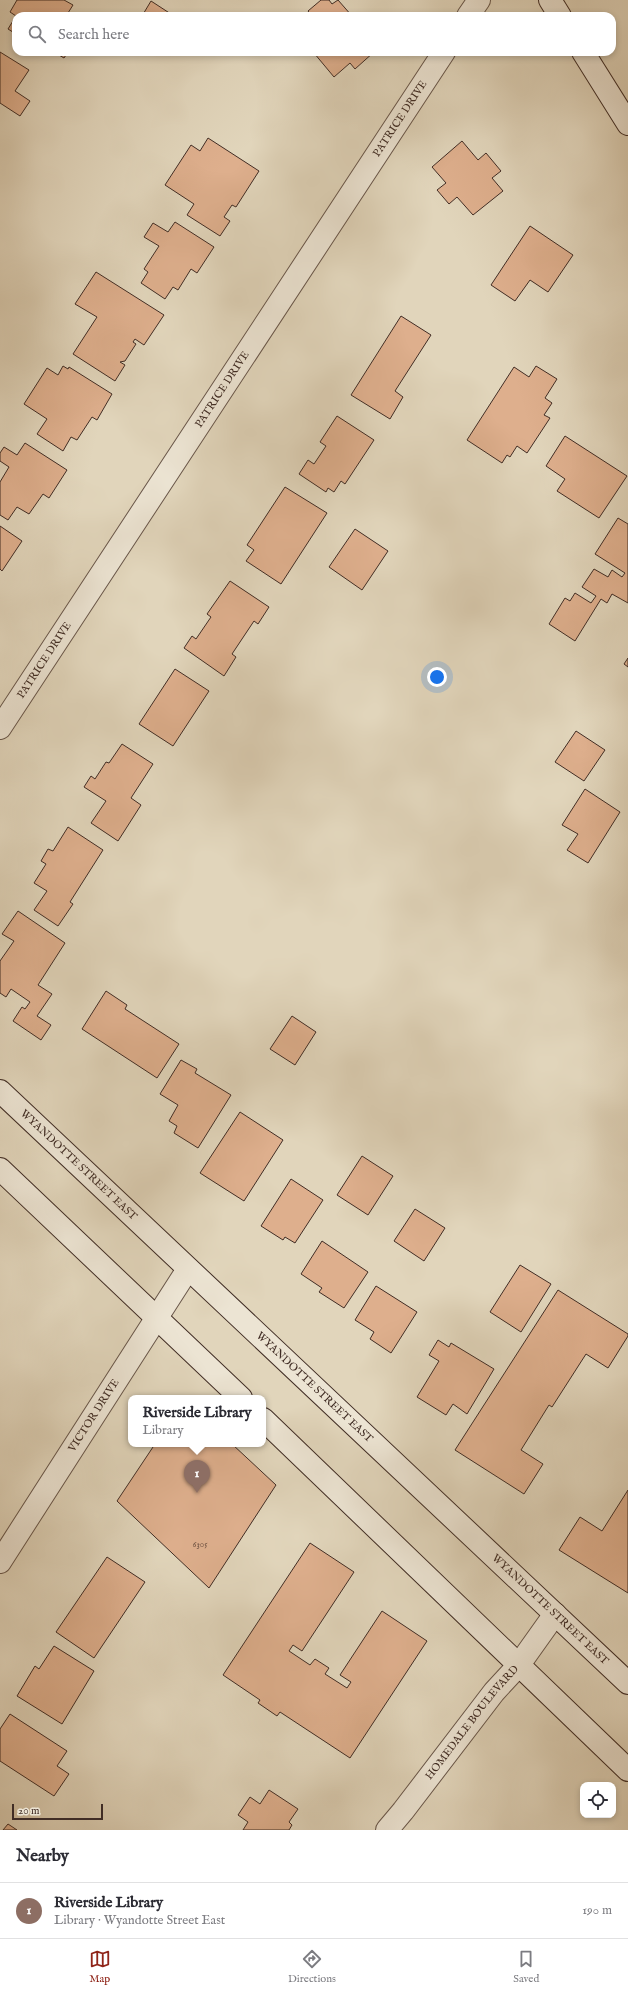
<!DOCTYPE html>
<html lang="en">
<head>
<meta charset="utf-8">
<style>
	body { margin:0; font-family:"IM FELL English",serif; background:#f2f2f3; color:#2b2b33 }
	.controls { position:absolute; right:12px; bottom:12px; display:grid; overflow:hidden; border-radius:8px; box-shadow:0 2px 6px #0003 }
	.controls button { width:36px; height:36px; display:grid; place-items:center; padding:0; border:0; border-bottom:1px solid #e1e1e2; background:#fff; color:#2b2b33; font:20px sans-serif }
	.scale { position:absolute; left:12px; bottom:10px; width:91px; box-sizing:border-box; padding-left:4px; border:2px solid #412d25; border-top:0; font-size:11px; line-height:14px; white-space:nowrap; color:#412d25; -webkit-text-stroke:3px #ece4d3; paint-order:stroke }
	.you { position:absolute; left:437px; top:677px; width:14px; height:14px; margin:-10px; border:3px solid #fff; border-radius:50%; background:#1a73e8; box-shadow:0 0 0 6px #1a73e833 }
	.badge { display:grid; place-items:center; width:26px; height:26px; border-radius:50%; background:#8f2418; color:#fff; font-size:13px; font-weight:700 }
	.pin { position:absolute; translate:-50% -33px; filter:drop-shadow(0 1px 2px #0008) }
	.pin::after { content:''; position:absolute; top:21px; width:14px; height:12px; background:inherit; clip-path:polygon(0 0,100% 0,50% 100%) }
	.popup { position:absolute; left:128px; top:1395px; width:138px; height:52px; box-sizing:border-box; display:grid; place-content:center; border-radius:8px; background:#fff; filter:drop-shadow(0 1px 3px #0005); font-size:13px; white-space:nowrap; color:#7c7c81 }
	.popup b { font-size:15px; color:#2b2b33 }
	.popup::after { content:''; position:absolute; left:50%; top:100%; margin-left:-8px; border:8px solid transparent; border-top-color:#fff }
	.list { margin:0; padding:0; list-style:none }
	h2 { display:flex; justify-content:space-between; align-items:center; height:52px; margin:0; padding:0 16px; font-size:17px }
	h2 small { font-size:13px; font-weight:400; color:#7c7c81 }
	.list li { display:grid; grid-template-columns:26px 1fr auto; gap:12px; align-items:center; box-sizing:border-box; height:56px; padding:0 16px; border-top:1px solid #e1e1e2 }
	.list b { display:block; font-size:15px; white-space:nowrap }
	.list p { margin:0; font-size:13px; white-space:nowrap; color:#7c7c81 }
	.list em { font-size:13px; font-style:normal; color:#7c7c81 }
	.icon { flex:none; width:22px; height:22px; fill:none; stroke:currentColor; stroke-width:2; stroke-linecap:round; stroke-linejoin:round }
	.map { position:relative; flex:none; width:628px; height:1830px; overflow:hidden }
	.search { position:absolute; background:#fff; box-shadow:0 2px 6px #0003; left:12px; right:12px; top:12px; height:44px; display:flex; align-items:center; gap:10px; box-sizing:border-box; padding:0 14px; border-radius:12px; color:#7c7c81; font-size:15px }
	.sheet { height:108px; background:#fff }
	nav { display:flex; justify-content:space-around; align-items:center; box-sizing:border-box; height:56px; border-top:1px solid #e1e1e2; background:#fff; font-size:11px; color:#7c7c81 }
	nav a { display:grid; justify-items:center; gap:2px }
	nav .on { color:#8f2418 }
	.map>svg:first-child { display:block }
	.building { fill:#deaf8d; stroke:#412d25 }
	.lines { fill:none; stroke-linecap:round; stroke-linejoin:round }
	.minor-casing { stroke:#69574a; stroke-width:24 }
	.secondary-casing { stroke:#412d25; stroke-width:24 }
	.minor { stroke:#ece4d3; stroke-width:22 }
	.secondary { stroke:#ece4d3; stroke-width:22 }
	.labels { text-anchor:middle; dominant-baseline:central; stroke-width:3.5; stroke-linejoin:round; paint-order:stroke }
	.number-label { font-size:9px; fill:#684e3f }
	.street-label { font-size:11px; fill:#412d25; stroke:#ece4d3 }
</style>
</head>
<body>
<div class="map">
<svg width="628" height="1830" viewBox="0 0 628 1830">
	<rect width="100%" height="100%" fill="#e1d5bb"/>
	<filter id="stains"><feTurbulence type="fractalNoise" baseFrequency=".005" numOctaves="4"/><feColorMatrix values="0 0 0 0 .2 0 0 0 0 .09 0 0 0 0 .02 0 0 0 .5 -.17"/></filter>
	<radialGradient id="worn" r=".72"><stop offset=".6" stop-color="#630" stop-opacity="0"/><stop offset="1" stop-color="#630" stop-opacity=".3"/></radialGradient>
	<path class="building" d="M17 0H64L73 5 68 13 72 16H16L10 12Z
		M321 0H329L332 4 338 0 352 16H312L308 11Z
		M151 1 174 16H142Z
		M16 16V34L8 29Z
		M0 52 29 70 15 91 30 101 20 116 0 103Z
		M54 52H68L64 58Z
		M315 52H374L355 69 350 63 334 77 314 53Z
		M208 138 259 171 236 207 232 205 224 217 230 221 220 236 187 215 194 204 165 185 191 145 200 151Z
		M462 141 478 160 486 153 501 171 492 178 503 191 473 215 457 197 449 204 437 190 446 183 432 167Z
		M175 222 214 247 197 273 191 269 178 290 173 287 165 299 141 283 148 272 144 269 159 246 144 237 153 223 168 232Z
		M530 226 573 255 548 292 530 280 515 301 491 285Z
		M96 272 164 315 144 345 135 339 133 342 136 344 125 361 120 362 125 365 115 381 73 354 97 317 75 304Z
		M401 316 431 335 395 391 403 397 390 419 351 395Z
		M63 366 68 369 69 367 112 394 97 420 92 417 77 440 71 437 63 451 37 434 47 419 24 404 47 368 58 375Z
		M536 366 557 379 545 398 552 403 544 415 550 418 527 453 517 446 510 457 507 455 502 463 467 440 514 367 529 377Z
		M337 416 374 440 345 484 341 481 334 492 328 488 326 492 299 474 308 460 314 464 326 446 320 442Z
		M565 436 627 476 599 518 557 491 565 479 546 466Z
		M25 443 67 470 49 498 43 494 29 514 17 507 8 520 0 515V482L9 467 0 461V453L4 447 17 455Z
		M285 487 327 513 281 584 246 561 254 550 247 545Z
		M618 518 628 524V603L612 594 607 603 601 599 575 641 549 624 565 598 570 601 575 593 591 603 596 596 582 587 594 569 608 577 612 570 622 577 625 573 595 554Z
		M0 526 22 541 2 571 0 569Z
		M355 529 388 551 362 590 329 567Z
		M230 581 269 607 258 624 254 621 232 654 236 657 224 676 184 648 192 636 196 639 211 617 207 614Z
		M628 658V667L624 664Z
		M175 669 209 691 173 746 139 724Z
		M576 731 605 750 584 781 555 762Z
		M122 744 153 764 131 798 141 805 118 841 91 823 106 801 84 787 91 776 95 779 106 762 109 763Z
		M585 789 620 812 588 863 567 850 578 834 562 825Z
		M68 827 103 850 70 902 73 904 58 926 34 910 47 891 34 883 46 864 41 861 48 849 53 851Z
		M18 911 65 943 38 985 52 994 37 1016 51 1025 41 1040 13 1021 22 1007 25 1009 30 1002 11 989 6 997 0 993V961L14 941 2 934Z
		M106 991 127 1005 125 1009 179 1044 157 1078 82 1029Z
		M292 1016 316 1032 295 1065 270 1049Z
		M181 1060 197 1069 195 1073 231 1095 198 1148 174 1133 177 1126 169 1121 178 1105 160 1094Z
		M240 1112 283 1140 244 1201 200 1173Z
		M362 1156 393 1176 368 1215 337 1195Z
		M291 1179 323 1200 295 1243 285 1237 283 1240 261 1226Z
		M415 1209 445 1228 424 1261 394 1241Z
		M322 1241 368 1272 344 1308 319 1292 322 1288 301 1274Z
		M520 1265 551 1284 521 1332 490 1312Z
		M376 1286 417 1312 391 1353 370 1339 374 1332 355 1320Z
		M558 1290 628 1334V1336L608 1368 586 1354 552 1407 549 1405 521 1450 543 1464 524 1494 455 1450Z
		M438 1340 449 1347 451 1343 494 1369 467 1414 453 1404 446 1415 417 1397 439 1361 429 1355Z
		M155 1444H232L276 1485 209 1588 117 1501Z
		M628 1490V1593L559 1550 580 1517 602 1531Z
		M310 1543 354 1572 302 1651 293 1645 289 1651 310 1665 315 1659 329 1668 325 1674 347 1688 351 1682 340 1675 382 1611 427 1641 350 1758 280 1712 277 1716 258 1703 260 1700 223 1675Z
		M107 1557 145 1582 94 1658 56 1632Z
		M54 1646 94 1671 62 1724 17 1696 35 1666 39 1669Z
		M10 1714 67 1751 57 1766 69 1774 54 1796 0 1761V1729Z
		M269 1790 298 1809 289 1822 292 1825 289 1830H243L248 1822 238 1815 250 1797 260 1804Z
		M8 1824 17 1830H3Z"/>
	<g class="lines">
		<defs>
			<g id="minor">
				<path d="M468 16 479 0"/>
				<path id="s1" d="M0 728 444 52"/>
				<path id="s2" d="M0 1562 188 1269"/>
				<path id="s3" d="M387 1830 403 1811 494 1692 518 1666 555 1614"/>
			</g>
			<g id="secondary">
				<path d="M550 0 560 16"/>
				<path d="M583 52 628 124"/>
				<path id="s4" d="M0 1091 628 1683"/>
				<path d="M0 1169 241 1398"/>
				<path d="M263 1419 628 1770"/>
			</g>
		</defs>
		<use href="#minor" class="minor-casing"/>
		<use href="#secondary" class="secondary-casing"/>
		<use href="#minor" class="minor"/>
		<use href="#secondary" class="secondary"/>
	</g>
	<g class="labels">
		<g class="number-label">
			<text x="200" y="1544">6305</text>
		</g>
		<g class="street-label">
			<text stroke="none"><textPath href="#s1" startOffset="729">PATRICE DRIVE</textPath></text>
			<text stroke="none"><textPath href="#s1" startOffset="405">PATRICE DRIVE</textPath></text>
			<text stroke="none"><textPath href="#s1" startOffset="81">PATRICE DRIVE</textPath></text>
			<text stroke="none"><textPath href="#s4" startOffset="108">WYANDOTTE STREET EAST</textPath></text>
			<text stroke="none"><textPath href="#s4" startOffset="432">WYANDOTTE STREET EAST</textPath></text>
			<text stroke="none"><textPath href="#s2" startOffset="174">VICTOR DRIVE</textPath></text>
			<text stroke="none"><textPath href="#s4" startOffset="756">WYANDOTTE STREET EAST</textPath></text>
			<text stroke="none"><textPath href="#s3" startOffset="137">HOMEDALE BOULEVARD</textPath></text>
		</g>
	</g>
	<rect width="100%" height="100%" filter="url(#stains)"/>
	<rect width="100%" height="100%" fill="url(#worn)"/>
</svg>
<div class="controls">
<button><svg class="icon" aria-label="locate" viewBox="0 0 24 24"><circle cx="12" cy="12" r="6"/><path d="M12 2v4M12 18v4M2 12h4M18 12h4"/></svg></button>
</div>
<div class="scale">20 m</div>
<div class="you"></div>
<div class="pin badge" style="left:197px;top:1493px;background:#8d6e63">1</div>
<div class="popup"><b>Riverside Library</b>Library</div>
<div class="search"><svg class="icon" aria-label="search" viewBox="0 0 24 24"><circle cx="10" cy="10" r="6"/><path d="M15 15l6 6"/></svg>Search here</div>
</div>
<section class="sheet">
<h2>Nearby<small></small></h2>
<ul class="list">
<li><span class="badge" style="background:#8d6e63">1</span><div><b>Riverside Library</b><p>Library · Wyandotte Street East</p></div><em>190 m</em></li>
</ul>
</section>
<nav>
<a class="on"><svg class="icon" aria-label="map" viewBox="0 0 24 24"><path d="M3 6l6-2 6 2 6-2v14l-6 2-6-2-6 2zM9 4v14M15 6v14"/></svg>Map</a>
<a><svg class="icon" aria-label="directions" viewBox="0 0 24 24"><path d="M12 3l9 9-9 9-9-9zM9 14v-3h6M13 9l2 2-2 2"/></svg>Directions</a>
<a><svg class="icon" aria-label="saved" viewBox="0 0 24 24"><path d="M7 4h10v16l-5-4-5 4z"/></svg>Saved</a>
</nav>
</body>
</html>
